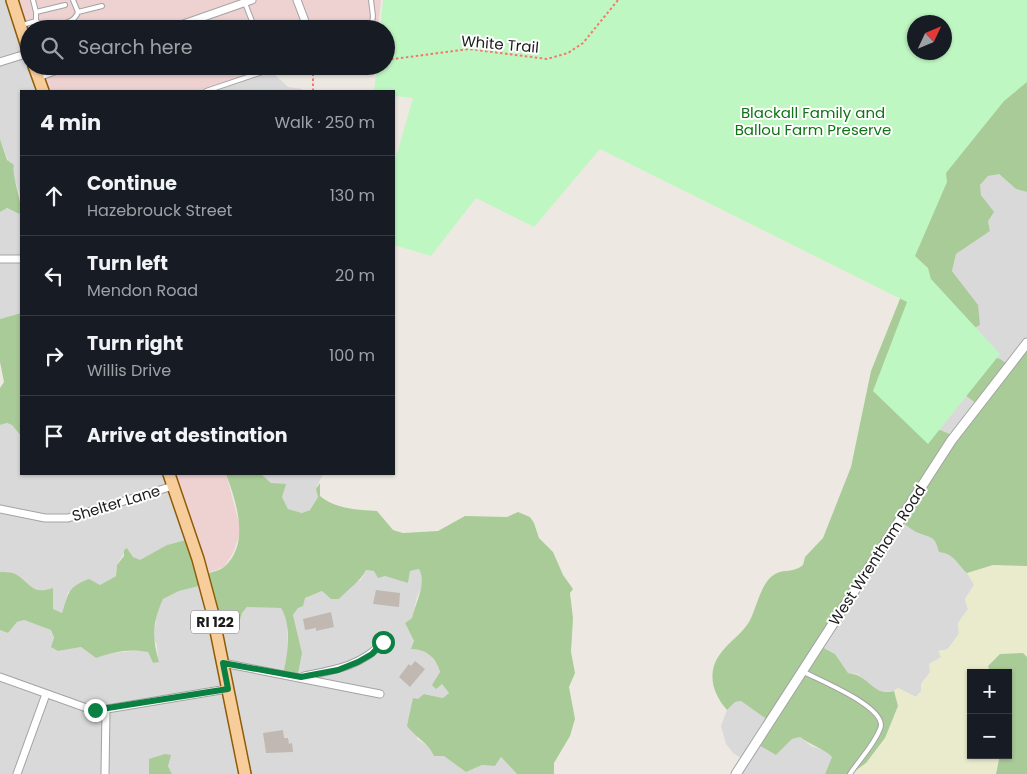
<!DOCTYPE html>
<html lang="en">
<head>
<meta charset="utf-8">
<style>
	body { margin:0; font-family:Poppins,sans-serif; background:#20242c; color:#f1f3f6 }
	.controls { position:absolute; right:15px; bottom:15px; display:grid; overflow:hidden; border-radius:0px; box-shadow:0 1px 4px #0004 }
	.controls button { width:45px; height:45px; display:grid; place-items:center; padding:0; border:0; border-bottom:1px solid #363941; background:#171b24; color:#f1f3f6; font:25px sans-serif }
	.compass { position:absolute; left:907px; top:15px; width:45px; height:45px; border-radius:50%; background:#171b24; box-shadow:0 1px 4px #0004; rotate:46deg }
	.stop { position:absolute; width:15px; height:15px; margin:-11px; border:4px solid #0b8043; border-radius:50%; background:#fff }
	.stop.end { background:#0b8043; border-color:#fff; box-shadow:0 1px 5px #0008 }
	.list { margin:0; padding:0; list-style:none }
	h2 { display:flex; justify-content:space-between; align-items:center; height:65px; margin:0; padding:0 20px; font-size:21px }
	h2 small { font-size:16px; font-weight:400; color:#9ea1a6 }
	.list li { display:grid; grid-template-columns:32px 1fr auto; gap:15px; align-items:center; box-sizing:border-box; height:80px; padding:0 20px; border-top:1px solid #363941 }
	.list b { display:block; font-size:19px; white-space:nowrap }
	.list p { margin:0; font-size:16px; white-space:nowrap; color:#9ea1a6 }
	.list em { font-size:16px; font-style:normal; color:#9ea1a6 }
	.icon { flex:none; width:28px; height:28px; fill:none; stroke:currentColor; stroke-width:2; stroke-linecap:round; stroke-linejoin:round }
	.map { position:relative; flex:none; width:1027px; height:774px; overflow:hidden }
	.search { position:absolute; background:#171b24; box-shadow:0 1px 4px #0004; left:20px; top:20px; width:375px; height:55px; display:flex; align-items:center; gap:12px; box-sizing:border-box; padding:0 18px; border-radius:28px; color:#9ea1a6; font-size:19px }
	.panel { position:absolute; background:#171b24; box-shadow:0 1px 4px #0004; left:20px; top:90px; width:375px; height:385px; border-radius:0px }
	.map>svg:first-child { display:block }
	.residential { fill:#dad9d9 }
	.commercial { fill:#eed1d1 }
	.farmland { fill:#eaebcd }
	.forest { fill:#a9cb98 }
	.park { fill:#bff7c2; fill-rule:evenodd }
	.building { fill:#c1b8b2 }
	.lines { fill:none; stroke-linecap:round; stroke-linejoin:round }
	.service-casing { stroke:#a3a3a3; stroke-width:6 }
	.minor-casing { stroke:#a3a3a3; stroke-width:9 }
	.tertiary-casing { stroke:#a3a3a3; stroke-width:11 }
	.primary-casing { stroke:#8e5d06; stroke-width:14 }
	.path { stroke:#f4766c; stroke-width:2; stroke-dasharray:2.5 2.5; stroke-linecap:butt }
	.service { stroke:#fff; stroke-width:4 }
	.minor { stroke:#fff; stroke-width:7 }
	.tertiary { stroke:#fff; stroke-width:9 }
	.primary { stroke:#f8cd9c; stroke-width:11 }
	.route { stroke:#0b8043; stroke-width:6 }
	.labels { text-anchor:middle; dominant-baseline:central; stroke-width:4; stroke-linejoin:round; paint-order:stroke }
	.shield { fill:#fff; stroke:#606060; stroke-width:1 }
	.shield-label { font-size:14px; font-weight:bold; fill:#1c1c1c }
	.street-label { font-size:15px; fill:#1c1c1c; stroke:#fff }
	.park-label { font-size:15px; fill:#0f7415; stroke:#fff }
</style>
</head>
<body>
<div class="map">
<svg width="1027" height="774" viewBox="0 0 1027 774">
	<rect width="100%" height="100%" fill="#ede9e2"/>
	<path class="residential" d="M0 0H10L29 58V66L40 91H21V197L0 139Z
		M273 73 288 87 302 89 304 91H206Z
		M994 174H999L1016 189 1027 192V342L952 435 924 423 958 337 980 325 960 281 952 271 956 254 990 231 988 221 989 207 979 191 980 185 988 176Z
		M6 208 19 214 21 212V313L0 319V212Z
		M7 423 12 425 21 436V474H168L186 540 167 545 140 561 133 557 127 548 117 565 116 576 100 585 68 592 63 613 58 612 53 609V588L43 592 28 587 15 574 0 572V425Z
		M261 474H323L317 486 318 497 310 510 302 513 288 509 282 497Z
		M899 521 920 534 929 535 947 553 958 559 972 579 974 585 965 599 968 609 958 623 959 634 921 684V691L916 697 898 688 894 691 883 692 870 686 858 674 848 673 835 654 820 646Z
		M419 569 423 577 422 586 417 597 412 618 405 623 414 641 412 649H421L428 653 438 665 442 684 449 693 443 698 425 694 417 739 454 762 466 772 482 765 495 766 501 757 517 774H172L168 766 149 759V774H0V630L8 633 17 622 24 620 51 630 58 651 81 647 96 658 106 654 140 650 148 652 153 663 158 662 157 645 152 637 153 631 156 624V614L163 599 179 591 203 585 242 613 247 607 281 608 287 617 288 652 283 674 302 653 293 615 305 598 322 591 331 599H339L353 583 361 580 366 570 374 571 408 583 410 571Z
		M741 701 769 720 776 755 792 739 800 737 811 746 829 752 832 757 825 774H736L744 760 733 753 726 744 721 726 727 710 735 702Z"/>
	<path class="commercial" d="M10 0H381L378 29H29V58Z
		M32 66H300L292 72H278L206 91H40Z
		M168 474H226L241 530 233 553 224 567 202 575Z"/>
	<path class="farmland" d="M993 565 1027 566V657L1023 653 988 666 991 673H971V755H1000L996 774H851L866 763 885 738 894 691 898 688 916 697 921 691V684L930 673 929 664 941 657 938 651 948 649 959 634 958 623 968 609 965 599 974 585 967 573Z"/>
	<path class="forest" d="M1027 0V192L1016 189 999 174 988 176 980 185 981 195 994 212 988 221 990 231 956 254 952 271 978 305 980 325 958 337 924 423 952 435 977 404 965 395 993 357 1000 359 1007 364 1027 342V566L993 565 967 573C956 563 955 554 939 552 935 538 934 538 921 534 914 532 906 525 900 521L820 646 835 654 848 673C851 674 856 674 859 676 872 683 877 696 894 691L898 706 885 738 866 763 851 774H825L832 757C827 750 808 744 800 737L792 739 776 755 759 745 768 720 741 701 735 702 727 710C710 690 706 668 725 648 733 639 743 632 749 622 757 608 760 583 775 574 784 569 794 573 803 565L805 557 823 538 851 467 871 371 912 269 944 52V22Z
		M0 139 7 160 14 165C11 174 21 197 21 212L19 214 7 208 0 212Z
		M21 313V436L12 425 7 423 0 425V388L4 382 0 362V319Z
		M226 474H261L271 483 286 484 282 497 288 509 302 513 310 510 318 497 316 489 320 483V496C335 509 358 510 377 511L393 530 403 533 438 531 465 516 507 517 518 512 530 517 534 523 539 538 553 552 563 575 573 589 570 593 573 618 571 652 575 673 569 687 575 719 570 736 554 763V774H517L501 757 495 766 482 765 466 772 444 756H434C428 742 417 739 407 726L413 698 418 699 424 694 443 698 449 693 442 684 436 689 432 685 440 672C436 657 426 649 411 649L414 641 405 623 412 618C416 601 427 584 419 569L410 571 408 583 385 576 378 578 374 571 366 570C360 582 348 589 339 599H331L322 591 305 598 303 606 298 608 293 615 302 653 297 678 283 674C288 654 292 625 281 608L247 607 242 613 238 626 216 632 203 585 179 591 163 599C152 624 152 637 159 662L153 663 148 652C131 648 112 652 96 658L81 647 58 651 51 647 54 638 51 630 24 620 17 622 8 633 0 630V572C5 572 13 572 17 575 32 585 32 595 53 588V609L62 613C69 593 67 587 89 579L100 585 116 576 117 565 124 556V550L127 548 133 557 140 560 167 545 186 540 202 575C208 573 219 571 224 567 251 544 236 501 226 474Z
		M1023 653 1027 657V774H996L1000 755H1008V673H991L988 666 1000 654Z
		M165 754 171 755 168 766 172 774H149V759Z"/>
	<path class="park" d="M383 0H1027V82L1004 101 946 173 947 182 915 256 928 268 931 279 1000 354 928 444 873 391 907 302 600 149 534 227 476 198 431 256 394 245V164L413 98 394 96V91H374L377 66H386V29H380ZM914 22H944V52H914Z"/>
	<path class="building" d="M376 590 400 593 399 607 373 604Z
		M331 612 334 627 316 631V628L305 630 303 619Z
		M415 661 425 669 410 687 399 677 409 664 411 666Z
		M283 730 284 738H288L289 744 292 743 293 752 266 753 263 733Z"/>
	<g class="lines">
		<defs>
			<path id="service" d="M33 0 36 12
				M371 0 373 16 371 29
				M245 3 255 29
				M78 12 102 6
				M36 21 45 27C57 24 74 25 78 12L73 0
				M22 25 36 21V12L65 5
				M206 91 280 66
				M802 671C818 680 890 708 880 729 874 745 859 760 850 774"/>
			<path id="minor" d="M297 0 308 29
				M169 29 252 0
				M0 62 29 53
				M38 77 68 66
				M0 259H21
				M0 509 45 518H68L173 486
				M223 663 380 694
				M304 676C334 670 362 666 383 642
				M0 677 95 711 227 689
				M17 774 46 694
				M105 774 106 710"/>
			<path id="tertiary" d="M736 774 951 441 1027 343"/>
			<path id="primary" d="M12 0 29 53
				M34 66 43 91
				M169 474 198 559 212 611 245 774"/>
		</defs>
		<use href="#service" class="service-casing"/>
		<use href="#minor" class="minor-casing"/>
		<use href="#tertiary" class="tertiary-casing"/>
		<use href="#primary" class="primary-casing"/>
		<path class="path" d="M386 60 469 49 547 59 568 53 583 43 618 0
			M313 91V66"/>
		<use href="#service" class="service"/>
		<use href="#minor" class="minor"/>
		<use href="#tertiary" class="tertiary"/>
		<use href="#primary" class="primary"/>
	</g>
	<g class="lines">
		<path class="route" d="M95 710 228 689 223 663 301 677 338 670 358 662 372 654 383 642"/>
	</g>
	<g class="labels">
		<rect class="shield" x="191" y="610.5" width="48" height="23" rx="4"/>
		<g class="shield-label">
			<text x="215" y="622">RI 122</text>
		</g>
		<g class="street-label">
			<text transform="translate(500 44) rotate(5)">White Trail</text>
			<text transform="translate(116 503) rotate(-17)">Shelter Lane</text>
			<text transform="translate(877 555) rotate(-57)">West Wrentham Road</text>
		</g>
		<g class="park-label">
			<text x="813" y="112">Blackall Family and<tspan x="813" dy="17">Ballou Farm Preserve</tspan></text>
		</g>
	</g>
</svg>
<div class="controls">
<button>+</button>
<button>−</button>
</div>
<svg class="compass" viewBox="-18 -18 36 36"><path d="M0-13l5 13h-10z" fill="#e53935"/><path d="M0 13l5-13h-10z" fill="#9ea1a6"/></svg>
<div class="stop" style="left:383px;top:642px"></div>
<div class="stop end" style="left:95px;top:710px"></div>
<div class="search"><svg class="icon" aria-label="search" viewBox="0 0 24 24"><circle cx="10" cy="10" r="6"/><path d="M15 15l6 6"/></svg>Search here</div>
<section class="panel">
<h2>4 min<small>Walk · 250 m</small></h2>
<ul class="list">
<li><svg class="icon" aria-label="ahead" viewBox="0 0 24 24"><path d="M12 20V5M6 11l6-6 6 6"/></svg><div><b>Continue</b><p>Hazebrouck Street</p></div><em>130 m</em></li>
<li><svg class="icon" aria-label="left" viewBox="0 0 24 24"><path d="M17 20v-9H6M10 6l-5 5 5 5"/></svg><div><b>Turn left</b><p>Mendon Road</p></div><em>20 m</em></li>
<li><svg class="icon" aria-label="right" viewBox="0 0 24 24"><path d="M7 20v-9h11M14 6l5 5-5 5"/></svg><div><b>Turn right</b><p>Willis Drive</p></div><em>100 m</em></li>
<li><svg class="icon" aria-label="arrive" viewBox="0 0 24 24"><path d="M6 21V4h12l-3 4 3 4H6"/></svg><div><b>Arrive at destination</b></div></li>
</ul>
</section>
</div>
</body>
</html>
